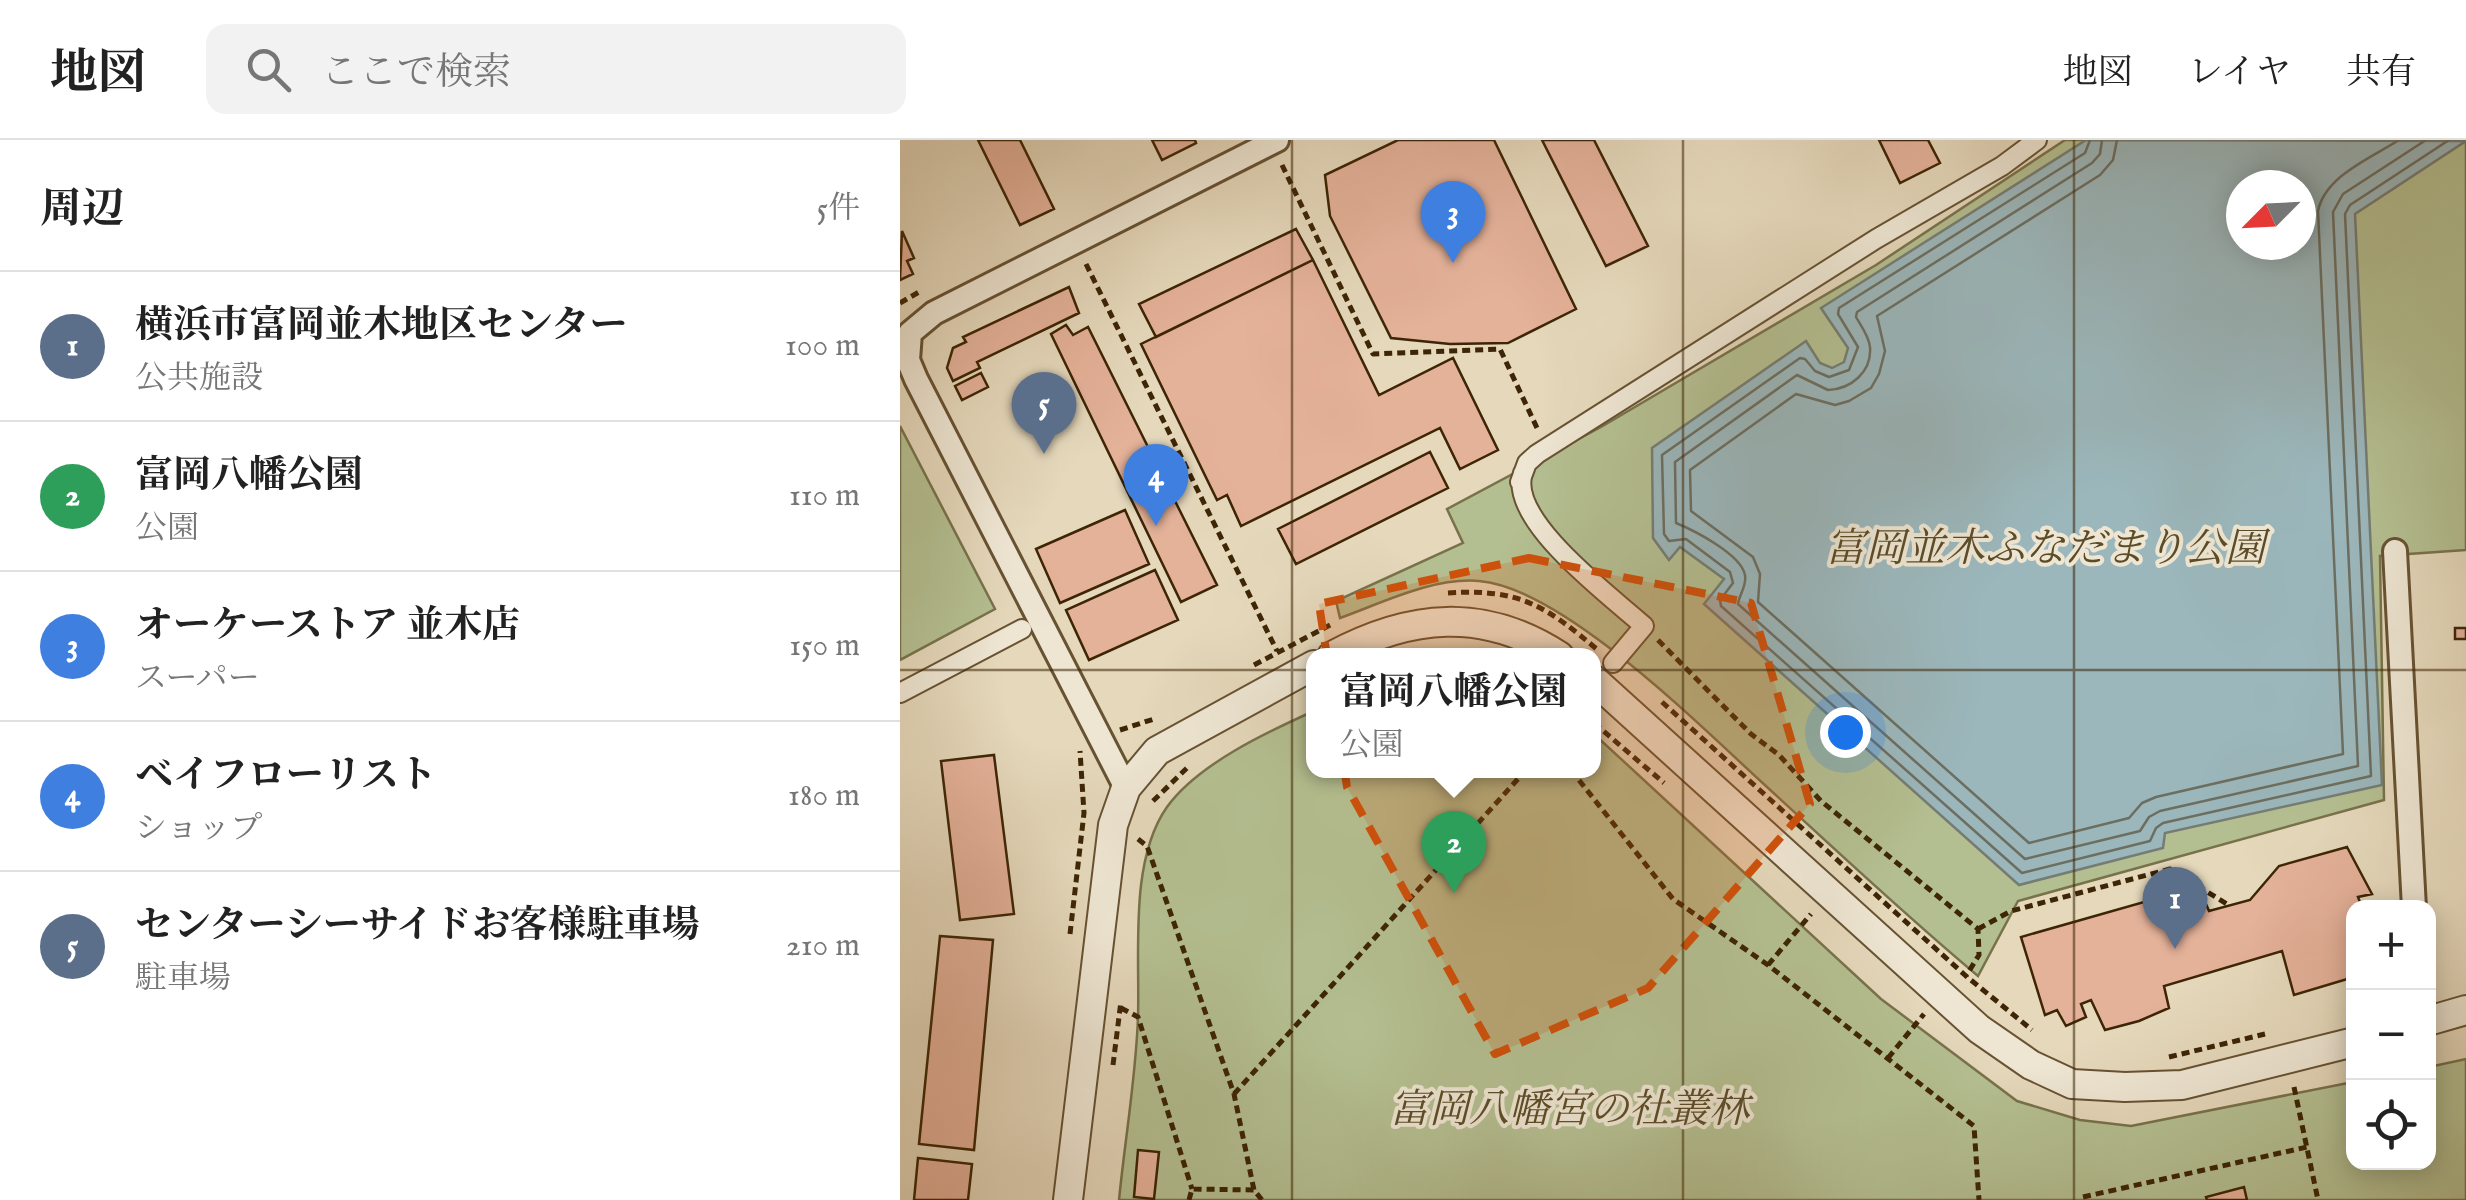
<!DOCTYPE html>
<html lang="ja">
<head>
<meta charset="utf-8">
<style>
	body { margin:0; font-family:"IM FELL English","Noto Serif JP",serif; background:#f2f2f2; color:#222 }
	.controls { position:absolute; right:30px; bottom:30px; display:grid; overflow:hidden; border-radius:20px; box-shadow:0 5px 25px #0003 }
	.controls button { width:90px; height:90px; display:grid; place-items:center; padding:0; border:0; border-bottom:2px solid #e0e0e0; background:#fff; color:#222; font:50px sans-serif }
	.compass { position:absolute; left:1326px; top:30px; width:90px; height:90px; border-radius:50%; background:#fff; box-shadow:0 5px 25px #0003; rotate:246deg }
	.you { position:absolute; left:945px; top:592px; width:35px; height:35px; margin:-25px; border:8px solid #fff; border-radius:50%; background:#1a73e8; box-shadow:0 0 0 15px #1a73e833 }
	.badge { display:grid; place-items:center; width:65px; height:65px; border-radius:50%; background:#8f2418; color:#fff; font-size:32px; font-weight:700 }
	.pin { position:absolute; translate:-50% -82px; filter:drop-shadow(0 2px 5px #0008) }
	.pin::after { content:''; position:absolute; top:52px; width:35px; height:30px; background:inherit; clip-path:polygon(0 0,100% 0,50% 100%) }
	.popup { position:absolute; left:406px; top:508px; width:295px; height:130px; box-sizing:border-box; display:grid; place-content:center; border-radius:20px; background:#fff; filter:drop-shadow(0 2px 8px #0005); font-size:32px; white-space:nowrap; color:#767676 }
	.popup b { font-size:38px; color:#222 }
	.popup::after { content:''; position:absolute; left:50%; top:100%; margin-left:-20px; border:20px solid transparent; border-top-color:#fff }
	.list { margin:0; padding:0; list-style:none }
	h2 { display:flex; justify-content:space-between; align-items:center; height:130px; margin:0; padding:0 40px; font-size:42px }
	h2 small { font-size:32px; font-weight:400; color:#767676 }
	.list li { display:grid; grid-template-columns:65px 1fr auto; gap:30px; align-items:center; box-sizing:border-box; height:150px; padding:0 40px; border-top:2px solid #e0e0e0 }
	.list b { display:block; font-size:38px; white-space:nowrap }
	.list p { margin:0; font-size:32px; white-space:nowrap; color:#767676 }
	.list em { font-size:32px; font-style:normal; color:#767676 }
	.icon { flex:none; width:55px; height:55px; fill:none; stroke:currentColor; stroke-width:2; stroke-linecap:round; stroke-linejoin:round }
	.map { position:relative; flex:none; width:1566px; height:1060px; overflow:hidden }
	header { display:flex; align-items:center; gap:60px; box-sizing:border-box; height:140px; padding:0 50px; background:#fff; border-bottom:2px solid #e0e0e0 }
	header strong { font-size:48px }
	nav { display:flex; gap:55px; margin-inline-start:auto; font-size:35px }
	.search { width:700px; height:90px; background:#f2f2f2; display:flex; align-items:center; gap:25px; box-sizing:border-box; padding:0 35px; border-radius:20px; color:#767676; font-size:38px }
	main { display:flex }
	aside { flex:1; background:#fff }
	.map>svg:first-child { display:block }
	.green { fill:#b4bf91; stroke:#78724b; stroke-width:2.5; fill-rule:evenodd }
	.water { fill:#9bb7bc; stroke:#757d73; stroke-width:2.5; fill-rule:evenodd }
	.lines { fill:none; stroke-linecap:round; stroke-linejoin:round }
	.shore { stroke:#6c6e60; stroke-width:2.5 }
	.building { fill:#e4b199; stroke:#3d2505; stroke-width:2.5 }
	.pedestrian-casing { stroke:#675232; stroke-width:22 }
	.minor-casing { stroke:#675232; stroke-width:28 }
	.tertiary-casing { stroke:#675232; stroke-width:32 }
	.path { stroke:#3d2505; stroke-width:5; stroke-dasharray:8 5; stroke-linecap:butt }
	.pedestrian { stroke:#eee6d3; stroke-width:18 }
	.minor { stroke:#eee6d3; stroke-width:22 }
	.tertiary { stroke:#eee6d3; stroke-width:28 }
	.marked { fill:#ce510b; fill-opacity:0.2; stroke:#ce510b; stroke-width:8; stroke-dasharray:20 12; stroke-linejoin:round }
	.grid { fill:none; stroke:#3d2505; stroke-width:2.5; stroke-opacity:0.55 }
	.labels { text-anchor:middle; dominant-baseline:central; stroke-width:8; stroke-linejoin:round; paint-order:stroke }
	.park-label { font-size:40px; font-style:italic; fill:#5b4c28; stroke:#eee6d3 }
</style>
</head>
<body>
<header>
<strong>地図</strong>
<div class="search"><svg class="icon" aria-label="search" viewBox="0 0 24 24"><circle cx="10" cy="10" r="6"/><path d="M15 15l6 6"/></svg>ここで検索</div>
<nav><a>地図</a><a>レイヤ</a><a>共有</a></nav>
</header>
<main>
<aside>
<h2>周辺<small>5件</small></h2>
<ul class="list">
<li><span class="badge" style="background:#5c6f8a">1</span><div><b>横浜市富岡並木地区センター</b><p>公共施設</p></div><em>100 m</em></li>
<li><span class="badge" style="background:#2e9e5b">2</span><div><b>富岡八幡公園</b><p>公園</p></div><em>110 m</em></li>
<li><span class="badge" style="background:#3f7fe0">3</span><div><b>オーケーストア 並木店</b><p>スーパー</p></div><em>150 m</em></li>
<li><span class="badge" style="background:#3f7fe0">4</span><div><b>ベイフローリスト</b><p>ショップ</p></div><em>180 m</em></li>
<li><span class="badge" style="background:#5c6f8a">5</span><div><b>センターシーサイドお客様駐車場</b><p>駐車場</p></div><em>210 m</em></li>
</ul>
</aside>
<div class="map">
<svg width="1566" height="1060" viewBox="0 0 1566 1060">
	<rect width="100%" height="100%" fill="#e5d8bb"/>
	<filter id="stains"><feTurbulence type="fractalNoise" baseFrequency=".002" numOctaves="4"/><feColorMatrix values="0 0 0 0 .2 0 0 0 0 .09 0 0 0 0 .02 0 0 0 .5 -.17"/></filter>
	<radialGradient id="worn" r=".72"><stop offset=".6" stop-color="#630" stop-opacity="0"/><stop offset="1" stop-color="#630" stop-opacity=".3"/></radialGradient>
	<path class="green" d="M1165 0H1566V410L1480 416 1484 660 1118 761 1078 836C1006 776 937 711 867 647 803 589 664 448 579 441 533 437 482 463 440 478L436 461 563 403 547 369 701 287 976 125ZM1341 45H1401V105H1341Z
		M0 286 95 469 0 520Z
		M414 571V630H694V594L981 859 1117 961 1180 980 1231 986 1453 942 1454 1022H1528L1529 927 1566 919V1060H219C225 999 236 937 238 877 240 813 229 721 267 667 298 624 367 592 414 571Z"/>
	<path class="water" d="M1186 0 1566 1 1455 74 1482 645 1265 693 1263 708 1119 745 804 464 824 439 780 407 769 420 753 398 752 308 906 201 920 223 932 228 944 222 948 208 921 168ZM1341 45H1401V105H1341Z"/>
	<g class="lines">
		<path class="shore" d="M1190 0 1185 13 939 168 938 174 958 207 949 230 929 237 915 231 905 219 900 218 762 315 764 394 769 401 786 399 830 432 833 443 820 460 821 466 1122 733 1250 701 1256 688 1263 683 1471 636 1445 74 1450 65 1549 0
			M1202 0 1200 14 1192 23 957 172 956 177C961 186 969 196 970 207 972 232 951 249 928 250L897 235 775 322 776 383C793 390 841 414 845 435 847 446 839 455 838 464L1125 719 1240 691 1249 677 1260 671 1458 626 1433 72 1443 54 1526 0
			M1217 0 1213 20 1200 35 977 176 985 211 979 234 971 248 949 261 935 265 896 254 790 330 791 371 853 417 860 434 858 462 1129 703 1229 678 1242 663 1256 657 1443 614 1418 71C1425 36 1471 18 1499 0"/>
	</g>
	<path class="building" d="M78 0H120L154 69 120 85Z
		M252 0H295L296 3 262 20Z
		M498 0H594L676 169 608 203 550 204 491 198 430 76 425 35Z
		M642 0H694L748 106 706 126Z
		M979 0H1028L1040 23 1000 43Z
		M396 89 413 120 256 197 239 164Z
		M2 91 14 118 7 121 13 134 0 140Z
		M413 120 479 255 553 218 598 310 560 329 540 288 341 386 327 355 317 360 241 204Z
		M169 147 179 173 77 222 80 228 53 241 47 228 53 208 66 202 63 197Z
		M166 185 173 195 188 187 317 445 281 462 151 194Z
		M81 233 88 247 62 260 55 246Z
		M530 312 548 348 396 424 378 389Z
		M225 370 249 424 160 463 136 409Z
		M255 430 278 480 189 520 166 470Z
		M1555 488H1566V499H1555Z
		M94 615 114 774 60 780 41 621Z
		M1447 707 1472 754 1458 757 1462 768H1454V837L1394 855 1382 811 1264 846 1269 868 1239 881 1205 890 1191 860 1181 864 1186 877 1166 886 1157 870 1145 875 1121 797 1272 754 1279 758 1285 749 1306 764 1309 771 1350 760 1379 726Z
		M40 796 93 800 74 1010 19 1004Z
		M238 1010 259 1012 254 1059 234 1057Z
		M18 1018 72 1024 68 1060H14Z
		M1344 1047 1347 1060H1307L1306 1057Z"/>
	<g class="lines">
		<defs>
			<path id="pedestrian" d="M623 333C607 380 712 457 744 486L713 523
				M620 342 627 323 637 314 976 99 1102 26 1137 0
				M0 553 122 489"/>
			<path id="minor" d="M1495 411 1514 768
				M226 648 16 239 8 220 10 193 34 173 377 0"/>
			<path id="tertiary" d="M432 516C510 474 584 467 659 516
				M694 540 1079 889 1131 925 1172 944 1225 947 1282 945 1454 902
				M1528 881 1566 870
				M168 1060 213 685 226 648 257 611 414 525"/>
		</defs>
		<use href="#pedestrian" class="pedestrian-casing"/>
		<use href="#minor" class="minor-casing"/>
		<use href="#tertiary" class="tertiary-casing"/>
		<path class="path" d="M382 25 473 214 600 209 637 288
			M186 124 377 511
			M0 163 19 152
			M548 453C619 448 646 466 699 511
			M758 500 851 594 879 615 921 661 1078 789 1079 815 1066 836
			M531 512 575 516
			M354 525 432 484
			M762 562 1066 836 1132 890
			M694 583 764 643
			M220 590 257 578
			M671 630 773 759 868 825 1074 986 1079 1060
			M253 661 288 627
			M238 699 247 706 334 954 354 1050
			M1078 789 1111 771 1270 729 1327 764
			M170 794 184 673 180 611
			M868 825 911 774
			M221 868 238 877 292 1049
			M1269 917 1365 894
			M988 918 1024 874
			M213 925 221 861
			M1394 947 1418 1060
			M334 954 626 630
			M1183 1057 1407 1007
			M289 1060 292 1049 354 1050 362 1060"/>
		<use href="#pedestrian" class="pedestrian"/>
		<use href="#minor" class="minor"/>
		<use href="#tertiary" class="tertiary"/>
	</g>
	<path class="marked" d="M629 418 851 463 910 664 748 848 595 914 447 647 419 464Z"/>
	<path class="grid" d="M392 0V1060M783 0V1060M1174 0V1060M0 530H1566"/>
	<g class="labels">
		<g class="park-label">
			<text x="1145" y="410">富岡並木ふなだまり公園</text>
			<text x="669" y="971">富岡八幡宮の社叢林</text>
		</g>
	</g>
	<rect width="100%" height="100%" filter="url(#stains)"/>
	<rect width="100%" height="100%" fill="url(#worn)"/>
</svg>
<div class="controls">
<button>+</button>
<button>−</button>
<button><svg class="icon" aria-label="locate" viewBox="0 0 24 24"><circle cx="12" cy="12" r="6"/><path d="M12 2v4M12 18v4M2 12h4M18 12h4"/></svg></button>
</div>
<svg class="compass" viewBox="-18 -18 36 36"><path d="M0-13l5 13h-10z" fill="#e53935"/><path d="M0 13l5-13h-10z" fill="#767676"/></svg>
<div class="you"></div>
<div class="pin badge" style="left:1275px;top:809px;background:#5c6f8a">1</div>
<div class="pin badge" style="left:554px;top:753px;background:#2e9e5b">2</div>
<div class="popup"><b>富岡八幡公園</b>公園</div>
<div class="pin badge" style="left:553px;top:123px;background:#3f7fe0">3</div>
<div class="pin badge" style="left:256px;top:386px;background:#3f7fe0">4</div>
<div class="pin badge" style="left:144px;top:314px;background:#5c6f8a">5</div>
</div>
</main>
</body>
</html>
